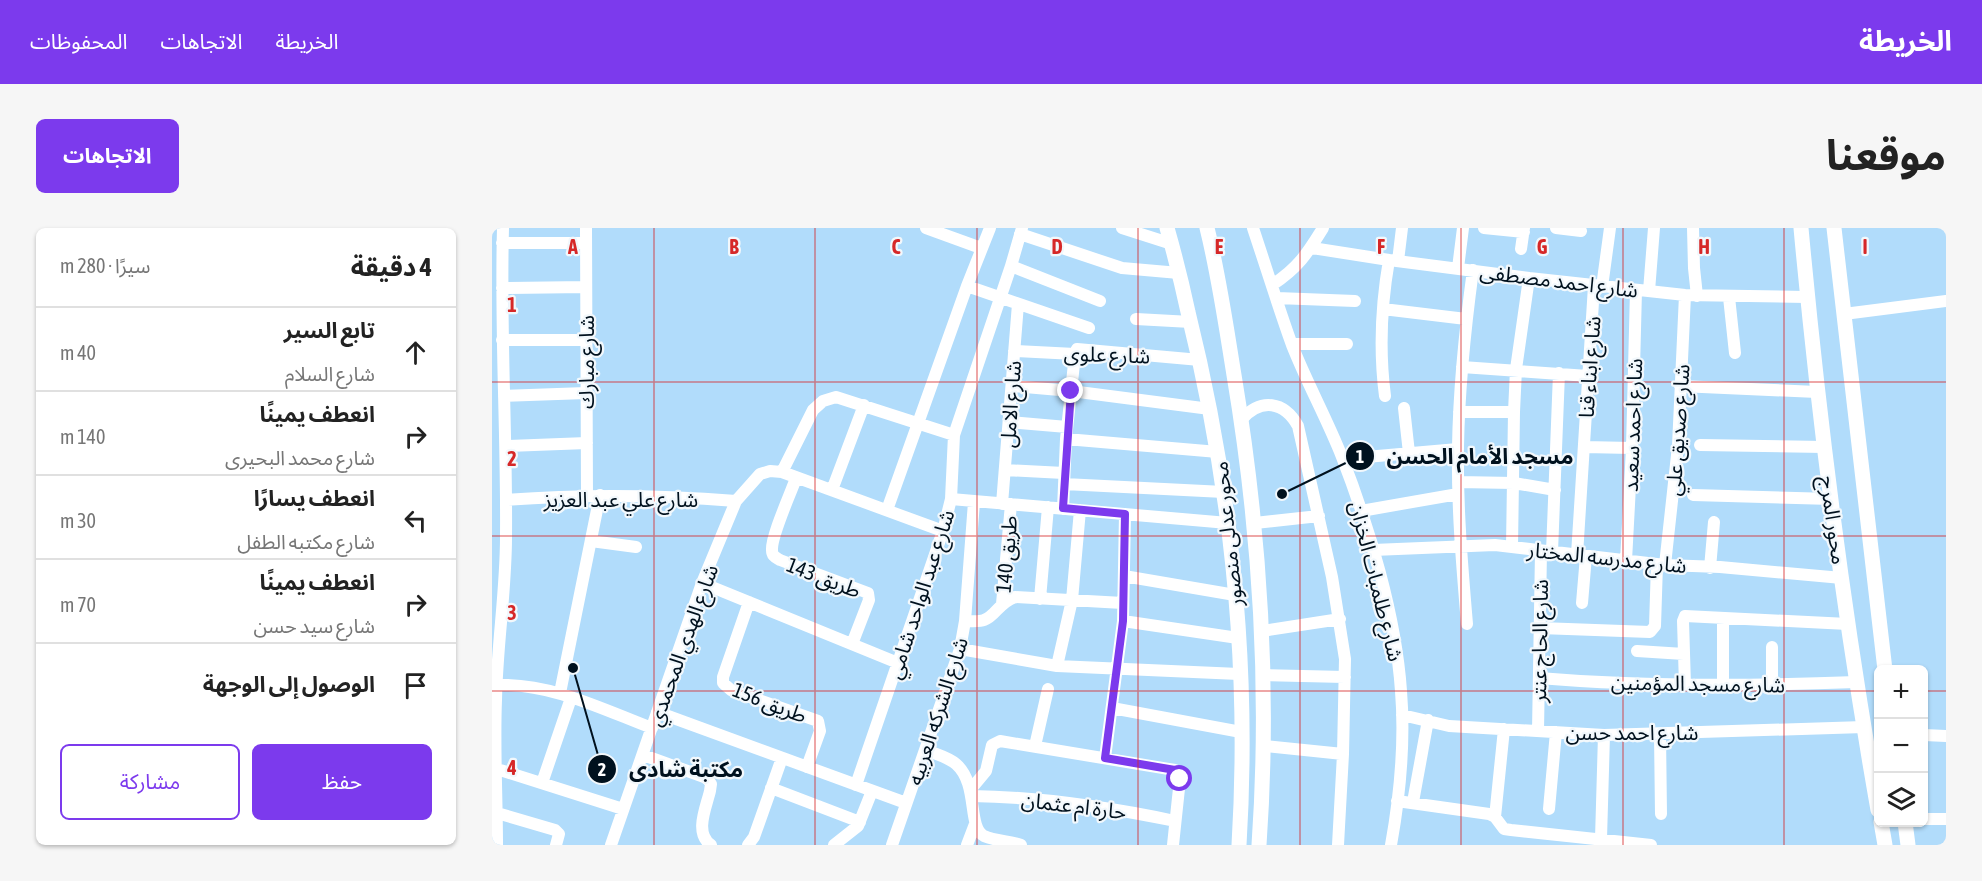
<!DOCTYPE html>
<html lang="ar">
<head>
<meta charset="utf-8">
<style>
	body { margin:0; font-family:"Asap Condensed","Noto Sans Arabic",sans-serif; background:#f6f6f6; color:#222; direction:rtl }
	.controls { position:absolute; right:18px; bottom:18px; display:grid; overflow:hidden; border-radius:9px; box-shadow:0 2px 4px #0004 }
	.controls button { width:54px; height:54px; display:grid; place-items:center; padding:0; border:0; border-bottom:2px solid #e0e0e0; background:#fff; color:#222; font:30px sans-serif }
	.stop { position:absolute; width:18px; height:18px; margin:-14px; border:4px solid #7c3aed; border-radius:50%; background:#fff }
	.stop.end { background:#7c3aed; border-color:#fff; box-shadow:0 2px 6px #0008 }
	.list { margin:0; padding:0; list-style:none }
	h2 { display:flex; justify-content:space-between; align-items:center; height:78px; margin:0; padding:0 24px; font-size:26px }
	h2 small { font-size:20px; font-weight:400; color:#767676 }
	.list li { display:grid; grid-template-columns:39px 1fr auto; gap:18px; align-items:center; box-sizing:border-box; height:84px; padding:0 24px; border-top:2px solid #e0e0e0 }
	.list b { display:block; font-size:22px; white-space:nowrap }
	.list p { margin:0; font-size:20px; white-space:nowrap; color:#767676 }
	.list em { font-size:20px; font-style:normal; color:#767676 }
	.actions { display:flex; gap:12px; padding:18px 24px }
	.actions a { flex:1; padding:14px 0; border:2px solid #7c3aed; border-radius:9px; text-align:center; font-size:21px; color:#7c3aed }
	.actions .main { background:#7c3aed; color:#fff }
	.icon { flex:none; width:33px; height:33px; fill:none; stroke:currentColor; stroke-width:2; stroke-linecap:round; stroke-linejoin:round }
	.map { position:relative; flex:none; width:1454px; height:617px; overflow:hidden; direction:ltr; border-radius:9px }
	header { display:flex; align-items:center; gap:36px; box-sizing:border-box; height:84px; padding:0 30px; background:#7c3aed; color:#fff }
	header strong { font-size:28px }
	nav { display:flex; gap:33px; margin-inline-start:auto; font-size:21px }
	.intro { display:flex; align-items:center; justify-content:space-between; box-sizing:border-box; height:144px; padding:0 36px }
	h1 { margin:0; font-size:42px }
	.button { padding:15px 27px; border-radius:9px; background:#7c3aed; color:#fff; font-size:21px; font-weight:700 }
	main { display:flex; gap:36px; padding:0 36px }
	aside { flex:1; background:#fff; border-radius:9px; box-shadow:0 2px 4px #0004 }
	.map>svg:first-child { display:block }
	.lines { fill:none; stroke-linecap:round; stroke-linejoin:round }
	.minor { stroke:#fff; stroke-width:12 }
	.major { stroke:#fff; stroke-width:15 }
	.route { stroke:#7c3aed; stroke-width:8 }
	.grid { fill:none; stroke:#d62828; stroke-width:1.5; stroke-opacity:0.55 }
	.labels { text-anchor:middle; dominant-baseline:central; stroke-width:4.5; stroke-linejoin:round; paint-order:stroke }
	.street-label { font-size:21px; fill:#00111e; stroke:#f2f8fc }
	.grid-label { font-size:20px; text-anchor:middle; font-weight:bold; fill:#d62828; stroke:#f2f8fc; stroke-width:4.5; stroke-linejoin:round; paint-order:stroke }
	.leader { fill:none; stroke:#00111e; stroke-width:2 }
	.callout-dot { fill:#00111e; stroke:#f2f8fc; stroke-width:2 }
	.mark-label { font-size:18px; text-anchor:middle; font-weight:bold; fill:#fff }
	.callout-label { font-size:22px; text-anchor:middle; font-weight:bold; fill:#00111e; stroke:#f2f8fc; stroke-width:4.5; stroke-linejoin:round; paint-order:stroke }
</style>
</head>
<body>
<header>
<strong>الخريطة</strong>
<nav><a>الخريطة</a><a>الاتجاهات</a><a>المحفوظات</a></nav>
</header>
<div class="intro"><h1>موقعنا</h1><a class="button">الاتجاهات</a></div>
<main>
<div class="map">
<svg width="1454" height="617" viewBox="0 0 1454 617">
	<rect width="100%" height="100%" fill="#b1dcfb"/>
	<g class="lines">
		<path class="minor" d="M94 0 95 267
			M434 0 489 20
			M630 0 680 16
			M761 0C774 39 786 78 800 117 815 155 835 191 850 229 877 299 904 388 909 463 913 513 908 567 899 617
			M992 0 1032 4
			M1064 0 1089 3
			M1201 0 1202 40 1205 68
			M528 6 630 40 687 45
			M10 15H93
			M820 20 897 32 1037 50 1193 67 1315 69
			M1029 21 1032 0
			M906 33 910 0
			M519 38 608 73
			M966 40 971 0
			M780 57C806 40 815 26 831 0
			M475 58 597 100
			M1110 59 1118 0
			M10 60 94 59
			M1157 63 1162 0
			M1237 69 1243 125
			M785 70 863 73
			M891 81 974 91
			M1352 86 1454 73
			M644 91 699 94
			M10 112H94
			M800 116H855
			M522 123 583 126 585 121 708 132
			M970 139 1096 148
			M520 158 579 163 718 181
			M1188 158 1325 164
			M12 168 94 165
			M893 168C887 122 889 78 897 32
			M912 180 917 225
			M967 184H1022
			M750 191C769 170 792 173 806 198L840 349 853 431 851 526 846 617
			M517 194 575 199
			M574 211 726 224
			M1208 217 1333 219
			M14 218 95 215
			M1092 219 1140 220
			M851 231 966 221
			M513 242 572 245
			M290 244 321 182 331 173 344 169 462 207
			M304 250C299 265 279 308 280 322 280 328 283 329 288 332L376 365 377 372 360 416
			M966 254 1022 255 1063 262
			M572 256 732 264
			M340 262 372 177
			M1201 267 1340 271
			M459 271 736 295
			M14 272C91 266 167 267 244 273
			M510 276 526 76
			M571 281 574 211 583 126
			M395 282 475 58 498 0
			M869 283 966 266
			M763 295 827 288
			M99 313 144 319
			M1020 319 1022 184 1024 141 1037 50
			M881 322 1003 317 1173 337 1228 339 1350 350
			M1060 324 1067 145
			M1085 327 1102 58
			M1134 333 1140 220 1144 62
			M1173 337 1186 218 1193 67
			M1218 340 1222 294
			M632 348 743 367
			M210 355 406 435
			M548 371 556 279
			M257 374 231 449V455L239 462 326 493 328 503 315 539
			M1090 375 1094 328
			M510 376 519 276
			M1231 391V458
			M473 393C479 393 487 394 492 392 504 388 506 375 523 369L631 375
			M631 393 746 410
			M975 396C970 337 965 278 966 219 967 159 973 101 981 42
			M1048 400 1158 404 1163 398 1165 336
			M770 403 848 391
			M1280 419V457
			M468 421 565 438 747 446
			M1145 423 1192 426
			M565 438 580 372 588 282
			M771 447 853 449
			M1047 450C1153 459 1259 458 1365 454
			M5 457C59 455 110 481 160 500
			M1193 457 1191 393 1193 388 1356 396
			M68 465 108 267
			M620 480 749 504
			M165 484 414 575
			M910 487 957 498 1112 507 1372 499
			M1046 503 1049 323
			M1168 506 1169 586
			M1432 507 1454 508
			M543 518 556 461
			M773 518 851 526
			M434 522C443 526 456 529 464 536 487 556 475 599 492 608 503 613 518 613 529 617
			M151 527 215 550 219 556 218 563C214 580 202 605 219 617
			M613 530 631 393 633 286
			M5 541 131 581
			M50 555 79 470
			M364 557 451 303 459 271 462 207 519 38 530 0
			M279 560 368 594
			M479 561 494 543 500 517 508 513 683 542 688 551 681 617
			M480 568C549 569 616 579 683 593
			M905 573 997 586 1003 589 1012 601 1019 602 1159 617
			M921 574 936 492
			M1057 581 1064 504
			M5 585 63 602 67 606 64 617
			M1003 589 1012 501
			M1432 591H1454
			M1109 611 1112 507
			M5 617C5 569 2 520 4 472 5 417 14 363 14 309 15 206 8 103 11 0
			M119 617 210 355 244 273 268 246 278 243 290 244 451 303
			M256 617 262 609 290 530
			M342 617 366 598 380 563
			M400 617 468 421 473 393 482 274
			M475 617 483 596"/>
		<path class="major" d="M675 0C683 28 690 56 696 84 739 257 758 438 747 617
			M715 0C727 48 734 98 742 147 768 303 778 460 767 617
			M1309 0C1327 195 1352 389 1386 582
			M1342 0 1393 442
			M1389 594 1393 617
			M1413 594 1416 617"/>
	</g>
	<g class="lines">
		<path class="route" d="M579 163 571 280 633 286 631 393 613 530 683 542 688 551"/>
	</g>
	<path class="grid" d="M162 0V617M323 0V617M485 0V617M646 0V617M808 0V617M969 0V617M1131 0V617M1292 0V617M0 154H1454M0 308H1454M0 463H1386M1432 463H1454"/>
	<g class="labels">
		<g class="street-label">
			<text transform="translate(1067 52) rotate(7)">شارع احمد مصطفى</text>
			<text transform="translate(615 126) rotate(2)">شارع علوى</text>
			<text transform="translate(94 134) rotate(-90)">شارع مبارك</text>
			<text transform="translate(1097 139) rotate(-86)">شارع ابناء قنا</text>
			<text transform="translate(518 176) rotate(-86)">شارع الامل</text>
			<text transform="translate(1140 197) rotate(-88)">شارع احمد سعيد</text>
			<text transform="translate(1185 202) rotate(-86)">شارع صديق علي</text>
			<text x="129" y="271">شارع علي عبد العزيز</text>
			<text transform="translate(1342 292) rotate(82)">محور المرج</text>
			<text transform="translate(735 306) rotate(-96)">محور عدلى منصور</text>
			<text transform="translate(514 326) rotate(-85)">طريق 140</text>
			<text transform="translate(1115 329) rotate(6)">شارع مدرسه المختار</text>
			<text transform="translate(332 349) rotate(21)">طريق 143</text>
			<text transform="translate(885 353) rotate(76)">شارع طلمبات الخزان</text>
			<text transform="translate(428 366) rotate(-72)">شارع عبد الواحد شامي</text>
			<text transform="translate(1047 413) rotate(-89)">شارع الحاج عنتر</text>
			<text transform="translate(190 417) rotate(-70)">شارع الهدي المحمدي</text>
			<text transform="translate(1206 455) rotate(1)">شارع مسجد المؤمنين</text>
			<text transform="translate(278 474) rotate(21)">طريق 156</text>
			<text transform="translate(445 483) rotate(-72)">شارع الشركه العربيه</text>
			<text x="1140" y="504">شارع احمد حسن</text>
			<text transform="translate(582 577) rotate(7)">حارة ام عثمان</text>
		</g>
	</g>
	<g class="grid-label">
		<text x="81" y="26">A</text>
		<text x="242" y="26">B</text>
		<text x="404" y="26">C</text>
		<text x="565" y="26">D</text>
		<text x="727" y="26">E</text>
		<text x="889" y="26">F</text>
		<text x="1050" y="26">G</text>
		<text x="1212" y="26">H</text>
		<text x="1373" y="26">I</text>
		<text x="20" y="84">1</text>
		<text x="20" y="238">2</text>
		<text x="20" y="392">3</text>
		<text x="20" y="547">4</text>
	</g>
	<path class="leader" d="M790 266L868 228M81 440L110 541"/>
	<g class="callout-dot">
		<circle cx="790" cy="266" r="6"/>
		<circle cx="81" cy="440" r="6"/>
		<circle cx="868" cy="228" r="15"/>
		<circle cx="110" cy="541" r="15"/>
	</g>
	<g class="mark-label">
		<text x="868" y="235">1</text>
		<text x="110" y="548">2</text>
	</g>
	<g class="callout-label">
		<text x="988" y="236">مسجد الأمام الحسن</text>
		<text x="194" y="549">مكتبة شادى</text>
	</g>
</svg>
<div class="controls">
<button>+</button>
<button>−</button>
<button><svg class="icon" aria-label="layers" viewBox="0 0 24 24"><path d="M12 4l9 5-9 5-9-5zM3 14l9 5 9-5"/></svg></button>
</div>
<div class="stop" style="left:688px;top:551px"></div>
<div class="stop end" style="left:579px;top:163px"></div>
</div>
<aside>
<h2>4 دقيقة<small>سيرًا · 280 m</small></h2>
<ul class="list">
<li><svg class="icon" aria-label="ahead" viewBox="0 0 24 24"><path d="M12 20V5M6 11l6-6 6 6"/></svg><div><b>تابع السير</b><p>شارع السلام</p></div><em>40 m</em></li>
<li><svg class="icon" aria-label="right" viewBox="0 0 24 24"><path d="M7 20v-9h11M14 6l5 5-5 5"/></svg><div><b>انعطف يمينًا</b><p>شارع محمد البحيرى</p></div><em>140 m</em></li>
<li><svg class="icon" aria-label="left" viewBox="0 0 24 24"><path d="M17 20v-9H6M10 6l-5 5 5 5"/></svg><div><b>انعطف يسارًا</b><p>شارع مكتبه الطفل</p></div><em>30 m</em></li>
<li><svg class="icon" aria-label="right" viewBox="0 0 24 24"><path d="M7 20v-9h11M14 6l5 5-5 5"/></svg><div><b>انعطف يمينًا</b><p>شارع سيد حسن</p></div><em>70 m</em></li>
<li><svg class="icon" aria-label="arrive" viewBox="0 0 24 24"><path d="M6 21V4h12l-3 4 3 4H6"/></svg><div><b>الوصول إلى الوجهة</b></div></li>
</ul>
<div class="actions"><a class="main">حفظ</a><a>مشاركة</a></div>
</aside>
</main>
</body>
</html>
